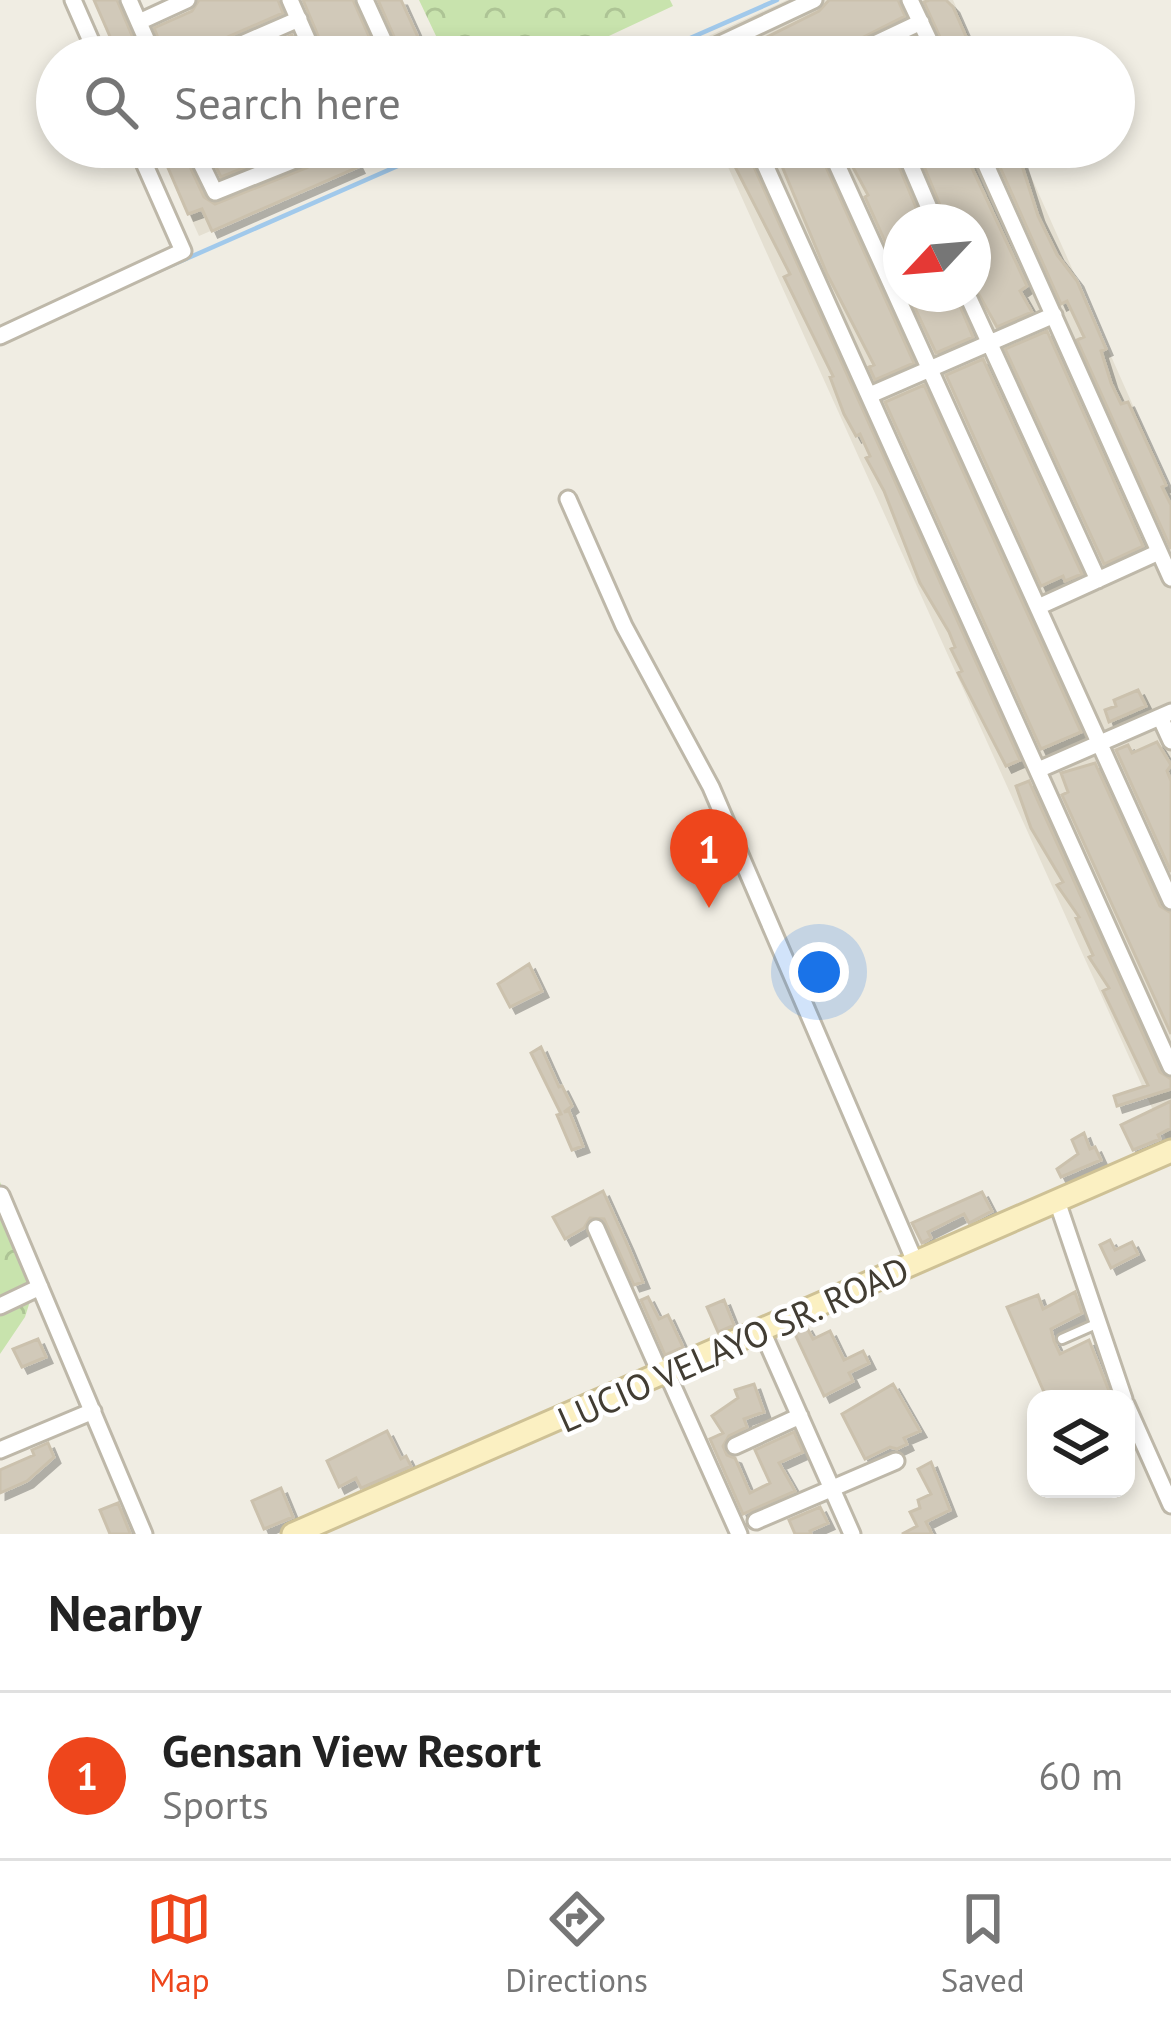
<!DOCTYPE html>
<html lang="en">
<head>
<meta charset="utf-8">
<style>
	body { margin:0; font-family:"PT Sans",sans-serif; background:#f6f6f6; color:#222 }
	.controls { position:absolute; right:36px; bottom:36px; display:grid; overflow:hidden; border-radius:24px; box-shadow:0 6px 18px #0003 }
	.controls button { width:108px; height:108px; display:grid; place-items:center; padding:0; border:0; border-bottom:3px solid #e0e0e0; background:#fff; color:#222; font:60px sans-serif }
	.compass { position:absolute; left:883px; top:204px; width:108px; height:108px; border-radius:50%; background:#fff; box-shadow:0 6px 18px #0003; rotate:244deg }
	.you { position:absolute; left:819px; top:972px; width:42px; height:42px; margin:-30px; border:9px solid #fff; border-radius:50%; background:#1a73e8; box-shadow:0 0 0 18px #1a73e833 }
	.badge { display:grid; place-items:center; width:78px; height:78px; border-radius:50%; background:#ee461c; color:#fff; font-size:39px; font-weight:700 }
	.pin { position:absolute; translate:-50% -99px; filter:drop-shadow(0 3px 6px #0008) }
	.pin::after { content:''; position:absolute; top:63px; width:42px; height:36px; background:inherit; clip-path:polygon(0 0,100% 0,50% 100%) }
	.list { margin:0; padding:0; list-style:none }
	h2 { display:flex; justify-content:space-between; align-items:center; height:156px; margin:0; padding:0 48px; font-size:51px }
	h2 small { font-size:39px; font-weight:400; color:#767676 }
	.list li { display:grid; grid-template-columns:78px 1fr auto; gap:36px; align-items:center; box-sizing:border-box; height:168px; padding:0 48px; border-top:3px solid #e0e0e0 }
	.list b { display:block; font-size:45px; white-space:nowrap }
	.list p { margin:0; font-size:39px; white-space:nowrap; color:#767676 }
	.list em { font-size:39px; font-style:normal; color:#767676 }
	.icon { flex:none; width:66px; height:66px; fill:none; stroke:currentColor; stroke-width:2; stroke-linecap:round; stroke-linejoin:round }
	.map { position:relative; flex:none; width:1171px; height:1534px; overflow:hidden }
	.search { position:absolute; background:#fff; box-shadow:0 6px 18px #0003; left:36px; right:36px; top:36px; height:132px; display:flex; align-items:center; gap:30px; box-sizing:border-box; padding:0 42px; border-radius:66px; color:#767676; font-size:45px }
	.sheet { height:324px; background:#fff }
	nav { display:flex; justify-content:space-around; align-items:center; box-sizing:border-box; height:168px; border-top:3px solid #e0e0e0; background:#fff; font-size:33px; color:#767676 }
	nav a { display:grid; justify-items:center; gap:6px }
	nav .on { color:#ee461c }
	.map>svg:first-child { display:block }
	.residential { fill:#e4dfd1; fill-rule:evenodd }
	.forest { fill:url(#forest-crowns) }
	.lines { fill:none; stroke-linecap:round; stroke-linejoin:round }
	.stream { stroke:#a1c9eb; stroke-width:4.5 }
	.building { fill:#d1c9b9; stroke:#cbc1ad; stroke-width:3; filter:url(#shadow) }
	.lane-casing { stroke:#beb8a9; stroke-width:14 }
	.street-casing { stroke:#beb8a9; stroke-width:21 }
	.secondary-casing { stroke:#cec195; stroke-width:27 }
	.lane { stroke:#fff; stroke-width:8 }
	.street { stroke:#fff; stroke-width:15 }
	.secondary { stroke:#fbf0c2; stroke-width:21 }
	.labels { text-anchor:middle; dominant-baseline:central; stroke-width:9; stroke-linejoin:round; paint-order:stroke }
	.street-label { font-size:36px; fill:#423d33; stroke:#fff }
</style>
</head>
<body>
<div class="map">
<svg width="1171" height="1534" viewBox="0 0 1171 1534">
	<defs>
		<pattern id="forest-crowns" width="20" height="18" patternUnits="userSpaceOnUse" patternTransform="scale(3)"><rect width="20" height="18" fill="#c8e3ad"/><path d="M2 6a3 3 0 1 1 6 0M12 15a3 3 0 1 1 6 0" fill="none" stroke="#adc495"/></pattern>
		<filter id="shadow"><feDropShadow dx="6" dy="6" stdDeviation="0" flood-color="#0004"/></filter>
	</defs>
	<rect width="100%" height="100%" fill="#f0ede3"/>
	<path class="residential" d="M787 0H953L978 57H679L676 51Z
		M159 147H403L199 236Z
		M719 147H1018L1171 491V1137L1166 1139ZM901 222H973V294H901Z"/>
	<path class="forest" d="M419 0H670L673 6 564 57H446Z
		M0 1182 38 1276 25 1317 0 1354Z"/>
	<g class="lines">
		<path class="stream" d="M647 57 777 0
			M131 283 441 147"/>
	</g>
	<path class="building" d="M94 0H117L141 57H119Z
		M199 0H278L283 13 207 46 200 57H166L154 28 192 11Z
		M303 0H353L378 57H327Z
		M378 0H401L427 57H403Z
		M829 0H898L905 16 824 57H771L768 52 758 57H727L819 11Z
		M929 0H946L953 7 975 57H949L924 2Z
		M292 35 302 57H242Z
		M915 38 924 57H876L882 54Z
		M159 147H181L204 197 215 204 331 158 339 147H348L358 167 212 231 202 209 188 214Z
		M206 147H295L221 177Z
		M725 147H745L1020 760 1006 766 958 673 962 671 951 649 955 647 949 632 920 583 884 491 866 458 870 456 860 434 856 436 844 414 830 377 833 376 784 277 790 274Z
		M774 147H817L914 363 875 380 869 367 874 365 827 274Z
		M842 147H891L922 222H901V277L865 197 868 195Z
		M916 147H966L971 166 1027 286 1020 291 1032 312 997 327 973 284V222H947Z
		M991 147H1016L1038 216 1057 255 1077 281 1106 349 1101 351 1111 383 1121 404 1128 402 1166 485 1162 487 1171 505V549L1077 340 1084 337 1067 301 1061 304Z
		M924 294H955L973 337 936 353 911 300Z
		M1047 331 1143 546 1104 564 1005 349Z
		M983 359 1082 574 1065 581 1063 576 1041 586 946 375Z
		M924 385 1081 732 1041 749 885 402Z
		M1138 690 1146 706 1109 722 1105 710 1116 706 1114 700Z
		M1157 742 1171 765 1167 771 1171 781V872L1116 750 1128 745 1132 753Z
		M1095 763 1160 906 1171 913V1034L1062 795 1068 792 1061 773Z
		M1029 781 1160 1072 1171 1079V1089L1117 1106 1114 1096 1148 1085 1103 991 1109 988 1089 957 1093 955 1076 918 1079 917 1057 885 1063 882 1031 828 1016 786Z
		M529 964 542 991 510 1007 498 984Z
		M541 1047 559 1087 562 1086 572 1106 564 1112 569 1111 583 1146 572 1150 557 1115 561 1114 531 1053Z
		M1171 1101V1128L1158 1135 1160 1139 1133 1150 1121 1125Z
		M1084 1133 1090 1149 1095 1147 1101 1160 1061 1177 1057 1169 1078 1154 1072 1140Z
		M603 1191 627 1244 643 1282 634 1285 604 1219 590 1218 584 1228 565 1239 553 1217Z
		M982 1192 992 1211 969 1223 964 1214 928 1232 931 1238 922 1243 912 1223Z
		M1110 1240 1115 1250 1132 1242 1138 1254 1111 1268 1100 1245Z
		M1075 1292 1082 1313 1051 1329 1054 1341 1060 1354 1089 1340 1109 1391 1093 1399H1047L1007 1307 1038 1295 1043 1309Z
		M648 1297 659 1319 668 1315 683 1347 665 1355 641 1300Z
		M724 1300 734 1325 718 1332 707 1307Z
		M806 1326 813 1339 830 1331 844 1360 863 1351 869 1363 849 1373 853 1381 824 1396 794 1332Z
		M38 1339 46 1357 22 1367 13 1349Z
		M754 1384 764 1412 744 1419 747 1427 729 1436 723 1446 727 1455 735 1458 750 1493 770 1483 755 1450 794 1432 803 1452 779 1463 795 1491 743 1514 710 1439 723 1433 712 1416 738 1398 735 1390Z
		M893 1384 920 1431 904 1438 907 1444 897 1449 890 1447 865 1459 842 1414Z
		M387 1431 401 1459 406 1456 411 1466 361 1488 356 1478 339 1487 327 1461Z
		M48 1443 54 1457 27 1481 0 1493V1470L34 1455 32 1450Z
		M931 1462 950 1510 926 1522 932 1534H902L917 1526 910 1512 920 1508 918 1500 931 1494 918 1469Z
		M281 1488 293 1517 264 1529 252 1501Z
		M118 1503 130 1533 127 1534H110L100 1510Z
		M820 1507 828 1523 810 1531 811 1534H795L789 1520Z"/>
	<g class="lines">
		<defs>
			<path id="lane" d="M1062 1339 1096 1324"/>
			<path id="street" d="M73 0 98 57
				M129 0 154 57
				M290 0 315 57
				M365 0 391 57
				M910 0 937 57
				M139 22 187 0
				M212 57 299 19
				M715 57 716 46 814 0
				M847 57 921 22
				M193 147 215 192 327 147
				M757 147 1171 1067
				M829 147 1171 901
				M903 147 935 222
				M978 147 1171 578
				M967 294 1098 580
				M0 336 183 251 137 147
				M870 395 1054 315
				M568 499 624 626 711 787 916 1264
				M1038 607 1159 552
				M1160 717 1171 741
				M1038 770 1171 712
				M1 1195 144 1534
				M1057 1201 1124 1399
				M596 1228 661 1375
				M0 1306 40 1287
				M762 1331 852 1534
				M667 1373 739 1534
				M1126 1404 1171 1505
				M735 1446 800 1416
				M0 1450 93 1411
				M756 1521 896 1461"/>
			<path id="secondary" d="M293 1534 1171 1151"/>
		</defs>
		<use href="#lane" class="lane-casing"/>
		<use href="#street" class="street-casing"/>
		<use href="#secondary" class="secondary-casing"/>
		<use href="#lane" class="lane"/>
		<use href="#street" class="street"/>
		<use href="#secondary" class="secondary"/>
	</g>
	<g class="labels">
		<g class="street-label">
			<text transform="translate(733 1344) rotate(-24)">LUCIO VELAYO SR. ROAD</text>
		</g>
	</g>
</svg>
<div class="controls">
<button><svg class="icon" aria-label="layers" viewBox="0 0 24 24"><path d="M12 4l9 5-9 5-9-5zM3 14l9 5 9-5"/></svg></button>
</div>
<svg class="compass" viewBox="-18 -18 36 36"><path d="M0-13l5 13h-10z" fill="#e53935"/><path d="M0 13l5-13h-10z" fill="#767676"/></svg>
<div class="you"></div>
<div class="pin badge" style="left:709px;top:908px">1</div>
<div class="search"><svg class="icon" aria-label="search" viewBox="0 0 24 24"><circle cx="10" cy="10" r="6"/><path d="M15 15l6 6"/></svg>Search here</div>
</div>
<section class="sheet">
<h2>Nearby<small></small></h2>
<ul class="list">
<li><span class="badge">1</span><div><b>Gensan View Resort</b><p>Sports</p></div><em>60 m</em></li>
</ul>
</section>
<nav>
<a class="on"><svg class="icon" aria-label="map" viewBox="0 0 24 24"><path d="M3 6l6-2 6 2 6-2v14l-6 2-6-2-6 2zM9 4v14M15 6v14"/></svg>Map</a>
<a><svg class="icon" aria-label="directions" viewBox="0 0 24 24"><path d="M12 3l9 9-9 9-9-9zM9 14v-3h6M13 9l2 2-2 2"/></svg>Directions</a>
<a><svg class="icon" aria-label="saved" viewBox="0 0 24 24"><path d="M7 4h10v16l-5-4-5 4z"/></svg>Saved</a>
</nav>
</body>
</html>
